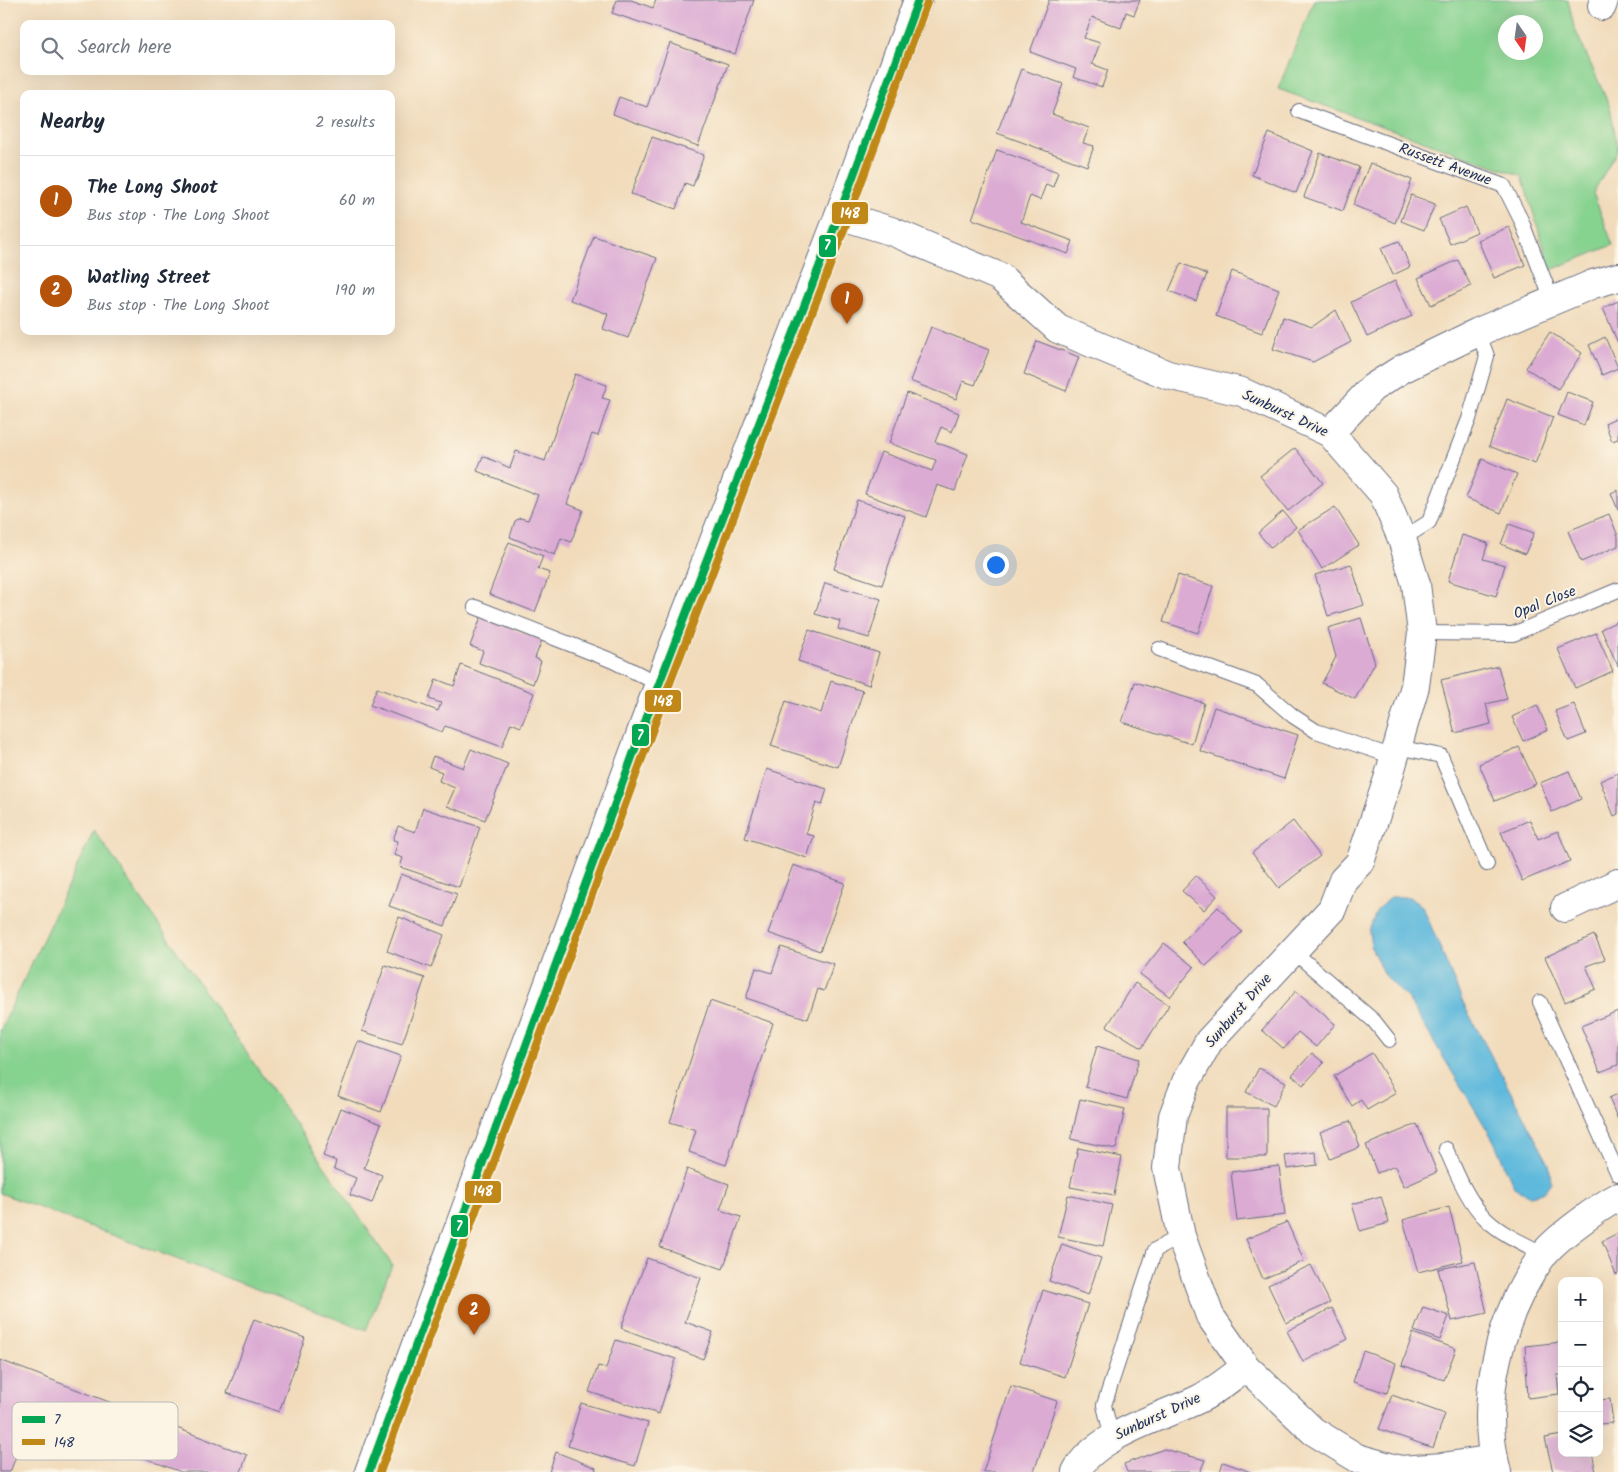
<!DOCTYPE html>
<html lang="en">
<head>
<meta charset="utf-8">
<style>
	body { margin:0; font-family:Kalam,sans-serif; background:#f2f2f3; color:#1f2937 }
	.controls { position:absolute; right:15px; bottom:15px; display:grid; overflow:hidden; border-radius:10px; box-shadow:0 5px 20px #0002 }
	.controls button { width:45px; height:45px; display:grid; place-items:center; padding:0; border:0; border-bottom:1px solid #e0e1e3; background:#fff; color:#1f2937; font:25px sans-serif }
	.compass { position:absolute; left:1498px; top:15px; width:45px; height:45px; border-radius:50%; background:#fff; box-shadow:0 5px 20px #0002; rotate:167deg }
	.you { position:absolute; left:995px; top:564px; width:18px; height:18px; margin:-12px; border:4px solid #fff; border-radius:50%; background:#1a73e8; box-shadow:0 0 0 8px #1a73e833 }
	.badge { display:grid; place-items:center; width:32px; height:32px; border-radius:50%; background:#b45309; color:#fff; font-size:16px; font-weight:700 }
	.pin { position:absolute; translate:-50% -41px; filter:drop-shadow(0 1px 2px #0008) }
	.pin::after { content:''; position:absolute; top:26px; width:18px; height:15px; background:inherit; clip-path:polygon(0 0,100% 0,50% 100%) }
	.list { margin:0; padding:0; list-style:none }
	h2 { display:flex; justify-content:space-between; align-items:center; height:65px; margin:0; padding:0 20px; font-size:21px }
	h2 small { font-size:16px; font-weight:400; color:#747a83 }
	.list li { display:grid; grid-template-columns:32px 1fr auto; gap:15px; align-items:center; box-sizing:border-box; height:90px; padding:0 20px; border-top:1px solid #e0e1e3 }
	.list b { display:block; font-size:19px; white-space:nowrap }
	.list p { margin:0; font-size:16px; white-space:nowrap; color:#747a83 }
	.list em { font-size:16px; font-style:normal; color:#747a83 }
	.icon { flex:none; width:28px; height:28px; fill:none; stroke:currentColor; stroke-width:2; stroke-linecap:round; stroke-linejoin:round }
	.map { position:relative; flex:none; width:1618px; height:1472px; overflow:hidden }
	.search { position:absolute; background:#fff; box-shadow:0 5px 20px #0002; left:20px; top:20px; width:375px; height:55px; display:flex; align-items:center; gap:12px; box-sizing:border-box; padding:0 18px; border-radius:10px; color:#747a83; font-size:19px }
	.panel { position:absolute; background:#fff; box-shadow:0 5px 20px #0002; left:20px; top:90px; width:375px; height:245px; border-radius:10px }
	.map>svg:first-child { display:block }
	.green { fill:#86d28f; stroke:#508076; fill-rule:evenodd }
	.water { fill:#5eb9dc; stroke:#3c749d }
	.building { fill:#dbabd4 }
	.lines { fill:none; stroke-linecap:round; stroke-linejoin:round }
	.service-casing { stroke:#666b7f; stroke-width:16 }
	.minor-casing { stroke:#666b7f; stroke-width:30 }
	.primary-casing { stroke:#666b7f; stroke-width:30 }
	.service { stroke:#fff; stroke-width:14 }
	.minor { stroke:#fff; stroke-width:28 }
	.primary { stroke:#fff; stroke-width:28 }
	.bus-1-casing { stroke:#fcf5e5; stroke-width:11 }
	.bus-2-casing { stroke:#fcf5e5; stroke-width:11 }
	.bus-1 { stroke:#00a651; stroke-width:8 }
	.bus-2 { stroke:#c08818; stroke-width:8 }
	.labels { text-anchor:middle; dominant-baseline:central; stroke-width:4; stroke-linejoin:round; paint-order:stroke }
	.street-label { font-size:15px; fill:#1b2f5e; stroke:#fcf5e5 }
	.key { fill:#fcf5e5; stroke:#b8babc; stroke-width:1 }
	.key-label { font-size:14px; fill:#1b2f5e }
	.line-badge { stroke:#fcf5e5; stroke-width:2 }
	.badge-label { font-size:14px; text-anchor:middle; font-weight:bold; fill:#fff }
</style>
</head>
<body>
<div class="map">
<svg width="1618" height="1472" viewBox="0 0 1618 1472">
	<rect width="100%" height="100%" fill="#fcf5e5"/>
	<filter id="ink" filterUnits="userSpaceOnUse"><feTurbulence type="fractalNoise" baseFrequency=".02" numOctaves="2"/><feDisplacementMap in="SourceGraphic" scale="10" xChannelSelector="R" yChannelSelector="G"/><feConvolveMatrix kernelMatrix="1 2 1 2 8 2 1 2 1" color-interpolation-filters="sRGB"/></filter>
	<filter id="wash" filterUnits="userSpaceOnUse"><feTurbulence type="fractalNoise" baseFrequency=".0096" numOctaves="4" result="noise"/><feDisplacementMap in="SourceGraphic" scale="20" xChannelSelector="R" yChannelSelector="G"/><feGaussianBlur stdDeviation="1.12" result="paint"/><feColorMatrix in="noise" values="0 0 0 0 0 0 0 0 0 0 0 0 0 0 0 0 0 1.4 0 .05"/><feComposite in="paint" operator="in"/></filter>
	<g filter="url(#wash)">
		<rect width="100%" height="100%" fill="#f1dbbb"/>
		<path class="green" d="M1314 0H1568L1574 27 1610 107 1618 149 1593 193 1613 245 1551 270 1522 176 1278 89ZM1536 22V52H1506V22Z
			M94 830 392 1265 366 1330 0 1193V1031Z"/>
		<path class="water" d="M1390 897H1410L1423 907 1463 1003 1549 1164 1551 1182 1543 1193 1530 1196 1514 1187 1494 1141 1408 999 1384 975 1371 947 1369 931 1377 910Z"/>
		<g id="blocks">
			<path class="building" d="M617 0H631L653 8 656 0H754L735 54 612 13Z
				M1049 0H1140L1134 15 1126 12 1121 28 1092 17 1084 38 1100 43 1092 64 1108 70 1102 87 1073 77 1076 69 1030 52Z
				M670 43 728 64 698 146 613 114 619 97 647 107Z
				M1021 69 1063 84 1052 114 1089 128 1083 143 1094 146 1087 166 997 133Z
				M1269 133 1313 151 1296 193 1252 175Z
				M652 137 704 155 693 186 685 183 676 209 631 194Z
				M997 150 1058 172 1053 187 1046 184 1040 200 1030 196 1021 222 1073 241 1068 254 972 219Z
				M1320 153 1359 167 1343 211 1304 197Z
				M1370 163 1412 180 1395 223 1353 205Z
				M1411 195 1435 204 1424 230 1401 221Z
				M1466 207 1477 232 1450 244 1439 219Z
				M1509 227 1525 265 1494 278 1478 240Z
				M594 236 657 258 628 338 603 329 608 314 570 300Z
				M1399 241 1410 267 1393 275 1381 248Z
				M1458 260 1471 286 1431 305 1418 278Z
				M1181 263 1207 274 1196 301 1169 291Z
				M1232 271 1279 289 1262 333 1216 316Z
				M1395 281 1412 316 1367 337 1351 302Z
				M1618 301V343L1603 308Z
				M1336 310 1351 342 1313 362 1273 349 1283 317 1312 327Z
				M931 327 989 350 975 385 963 381 956 399 910 381Z
				M1550 332 1582 353 1558 389 1526 368Z
				M1605 337 1618 368 1602 375 1589 345Z
				M1037 341 1079 357 1066 391 1024 374Z
				M575 374 607 385 602 398 610 400 598 436 592 434 567 504 583 510 571 542 561 538 555 555 510 537 515 521 520 518 528 520 538 495 477 471 483 456 510 468 516 451 545 461Z
				M1567 392 1593 402 1584 425 1558 415Z
				M907 393 959 413 952 432 941 427 935 442 968 454 955 491 937 485 926 517 865 494 881 452 932 471 936 460 889 443Z
				M1507 399 1553 417 1535 464 1489 446Z
				M1618 417V439L1612 441 1605 423Z
				M1295 448 1323 483 1288 511 1260 476Z
				M1482 459 1517 474 1501 513 1466 498Z
				M1618 490V510L1611 493Z
				M857 500 905 516 882 585 834 569Z
				M1335 507 1359 545 1322 569 1298 530Z
				M1283 511 1296 527 1271 548 1258 533Z
				M1609 514 1618 536V546L1581 562 1568 531Z
				M1509 524 1534 533 1525 554 1501 544Z
				M1462 535 1488 543 1483 559 1505 565 1496 596 1448 581Z
				M509 542 543 556 538 569 550 573 535 612 489 594Z
				M1351 564 1364 605 1328 616 1315 575Z
				M1178 575 1213 586 1198 633 1163 622Z
				M825 583 881 599 869 638 838 629 840 621 815 614Z
				M481 617 542 640 535 658 541 661 533 684 479 663 483 651 470 646Z
				M1361 618 1375 663 1355 699 1322 683 1336 657 1328 628Z
				M1618 621V666L1601 629Z
				M809 630 879 653 869 685 798 661Z
				M1596 633 1613 671 1575 688 1558 649Z
				M461 665 534 693 521 727 511 723 502 747 445 726 442 732 370 705 377 688 438 711 441 703 429 699 436 679 454 686Z
				M1498 666 1507 699 1486 704 1491 724 1455 733 1441 680Z
				M831 681 863 691 838 767 771 746 786 701 821 713Z
				M1135 682 1204 703 1192 744 1122 722Z
				M1574 704 1586 734 1568 741 1555 711Z
				M1537 705 1548 730 1523 741 1512 717Z
				M1214 707 1298 735 1284 779 1200 751Z
				M1519 747 1536 784 1495 801 1479 764Z
				M471 749 508 764 485 820 447 806 455 788 439 781 442 772 429 767 433 756 463 768Z
				M767 769 827 789 822 805 816 803 806 834 814 836 807 858 745 838Z
				M1569 771 1581 799 1552 812 1540 783Z
				M1618 773V814L1614 816 1600 781Z
				M423 808 480 827 459 887 400 867 403 858 394 855 398 841 393 840 398 826 415 832Z
				M1530 820 1538 839 1558 831 1570 861 1522 881 1501 832Z
				M1293 821 1320 856 1279 888 1252 853Z
				M793 865 845 883 820 951 768 933Z
				M401 874 457 894 445 926 389 906Z
				M1196 876 1217 896 1204 910 1182 891Z
				M1218 907 1242 932 1206 966 1182 942Z
				M399 917 444 935 431 968 387 951Z
				M1594 935 1605 959 1586 966 1596 989 1565 1002 1545 957Z
				M1164 943 1194 967 1170 997 1140 974Z
				M781 947 834 964 824 991 818 989 808 1019 746 998 756 968 772 973Z
				M385 965 425 978 402 1044 362 1031Z
				M1135 983 1169 1005 1142 1048 1107 1026Z
				M1296 991 1335 1024 1316 1047 1298 1032 1284 1049 1262 1030Z
				M710 1001 773 1023 726 1165 689 1152 696 1130 670 1122Z
				M1618 1011V1065L1600 1072 1581 1026Z
				M358 1041 401 1056 381 1112 338 1096Z
				M1097 1046 1139 1059 1127 1099 1085 1087Z
				M1312 1053 1324 1063 1303 1085 1292 1075Z
				M1372 1053 1396 1093 1367 1110 1361 1100 1352 1106 1334 1076Z
				M1259 1068 1286 1082 1274 1106 1246 1092Z
				M1618 1094V1120L1609 1098Z
				M1080 1099 1125 1109 1116 1149 1071 1139Z
				M341 1108 381 1124 364 1168 382 1175 372 1203 350 1195 356 1178 334 1169 336 1161 323 1156Z
				M1226 1108H1267V1157H1226Z
				M1350 1121 1360 1147 1330 1159 1320 1132Z
				M1417 1124 1437 1172 1404 1187 1395 1166 1377 1173 1366 1145Z
				M1078 1148 1122 1157 1114 1195 1070 1187Z
				M1316 1152 1317 1165 1287 1169 1285 1156Z
				M1279 1166 1285 1215 1237 1221 1231 1172Z
				M687 1169 729 1184 720 1210 741 1217 723 1269 660 1247Z
				M1068 1195 1112 1205 1103 1246 1058 1237Z
				M1381 1196 1389 1223 1360 1231 1352 1204Z
				M1449 1207 1463 1261 1418 1272 1403 1220Z
				M1287 1222 1304 1261 1263 1279 1246 1239Z
				M1618 1233V1274L1616 1275 1602 1241Z
				M1062 1244 1101 1258 1088 1295 1049 1281Z
				M647 1258 701 1278 685 1322 713 1332 703 1359 621 1328Z
				M1475 1262 1487 1313 1452 1321 1438 1269Z
				M1311 1265 1330 1303 1286 1323 1268 1285Z
				M1043 1290 1088 1304 1065 1377 1020 1362Z
				M1423 1307 1449 1316 1440 1340 1414 1331Z
				M1332 1308 1348 1339 1303 1362 1287 1331Z
				M254 1319 305 1338 279 1412 227 1393Z
				M1413 1333 1456 1349 1444 1380 1402 1365Z
				M616 1340 676 1359 659 1414 589 1392 598 1366 606 1368Z
				M1562 1342V1375H1557L1559 1394 1528 1398 1525 1346Z
				M1363 1351 1396 1363 1387 1393 1353 1382Z
				M0 1360 247 1455 241 1472H181L32 1415 10 1472H0Z
				M1011 1386 1057 1401 1034 1472H983Z
				M1392 1395 1445 1414 1433 1448 1379 1429Z
				M1610 1399 1613 1423 1599 1424V1400Z
				M581 1403 648 1423 635 1466 568 1446Z
				M1562 1435V1453H1592L1596 1472H1553L1545 1438Z
				M1164 1449 1205 1460 1200 1472H1127L1124 1464Z
				M556 1452 596 1468 595 1472H549Z
				M1223 1462 1251 1472H1220Z"/>
		</g>
	</g>
	<g filter="url(#ink)">
		<use href="#blocks" fill-opacity="0" stroke="#666b7f" stroke-width="1"/>
		<g class="lines">
			<defs>
				<path id="service" d="M1299 111 1504 186 1521 220 1552 300
					M1402 539 1429 522 1469 419 1487 356 1478 332
					M475 607 613 661 659 684
					M1422 633 1513 634 1618 590
					M1159 649 1257 685 1293 716 1316 731 1394 757
					M1398 747 1441 756 1487 864
					M1293 951 1374 1021 1389 1040
					M1540 1002 1618 1174
					M1446 1149C1456 1172 1468 1202 1487 1220 1503 1235 1525 1244 1544 1254
					M1112 1438 1104 1405 1155 1250 1181 1236"/>
				<path id="minor" d="M1602 6 1604 0
					M839 215 891 231 1000 277 1058 329 1168 375 1242 392 1330 433 1383 494 1402 539 1416 584 1422 633 1415 686 1388 779 1360 862 1343 880 1332 909 1209 1041 1186 1082 1173 1116 1167 1168 1181 1236 1210 1316 1246 1367 1313 1431 1357 1458 1400 1470 1443 1467 1493 1459
					M1330 433 1372 388 1402 369 1478 332 1593 284 1618 277
					M1565 908 1618 883
					M1076 1472C1093 1436 1164 1416 1199 1399 1216 1391 1231 1377 1246 1367
					M1497 1472C1478 1401 1500 1314 1543 1255 1556 1238 1599 1207 1618 1197"/>
				<path id="primary" d="M369 1472 659 684 839 215 918 0"/>
			</defs>
			<use href="#service" class="service-casing"/>
			<use href="#minor" class="minor-casing"/>
			<use href="#primary" class="primary-casing"/>
			<use href="#service" class="service"/>
			<use href="#minor" class="minor"/>
			<use href="#primary" class="primary"/>
			<defs>
				<path id="bus-1" d="M369 1472 659 684 839 215 918 0"/>
				<path id="bus-2" d="M380 1472 668 688 848 219 927 3"/>
			</defs>
			<use href="#bus-1" class="bus-1-casing"/>
			<use href="#bus-2" class="bus-2-casing"/>
			<use href="#bus-1" class="bus-1"/>
			<use href="#bus-2" class="bus-2"/>
		</g>
	</g>
	<g class="labels">
		<g class="street-label">
			<text transform="translate(1445 165) rotate(20)">Russett Avenue</text>
			<text transform="translate(1285 414) rotate(25)">Sunburst Drive</text>
			<text transform="translate(1545 603) rotate(-22)">Opal Close</text>
			<text transform="translate(1239 1011) rotate(-49)">Sunburst Drive</text>
			<text transform="translate(1158 1417) rotate(-25)">Sunburst Drive</text>
		</g>
	</g>
	<rect x="12" y="1402" width="166" height="58" rx="8" class="key"/>
	<rect x="22" y="1416" width="23" height="7" fill="#00a651"/>
	<rect x="22" y="1439" width="23" height="6" fill="#c08818"/>
	<g class="key-label">
		<text x="54" y="1424">7</text>
		<text x="54" y="1447">148</text>
	</g>
	<g class="line-badge">
		<rect x="831" y="201" width="38" height="24" rx="5" fill="#c08818"/>
		<rect x="818" y="234" width="19" height="24" rx="5" fill="#00a651"/>
		<rect x="644" y="689" width="38" height="24" rx="5" fill="#c08818"/>
		<rect x="631" y="723" width="19" height="24" rx="5" fill="#00a651"/>
		<rect x="464" y="1180" width="38" height="24" rx="5" fill="#c08818"/>
		<rect x="450" y="1214" width="19" height="24" rx="5" fill="#00a651"/>
	</g>
	<g class="badge-label">
		<text x="850" y="218">148</text>
		<text x="827" y="250">7</text>
		<text x="663" y="706">148</text>
		<text x="640" y="740">7</text>
		<text x="483" y="1196">148</text>
		<text x="459" y="1231">7</text>
	</g>
</svg>
<div class="controls">
<button>+</button>
<button>−</button>
<button><svg class="icon" aria-label="locate" viewBox="0 0 24 24"><circle cx="12" cy="12" r="6"/><path d="M12 2v4M12 18v4M2 12h4M18 12h4"/></svg></button>
<button><svg class="icon" aria-label="layers" viewBox="0 0 24 24"><path d="M12 4l9 5-9 5-9-5zM3 14l9 5 9-5"/></svg></button>
</div>
<svg class="compass" viewBox="-18 -18 36 36"><path d="M0-13l5 13h-10z" fill="#e53935"/><path d="M0 13l5-13h-10z" fill="#747a83"/></svg>
<div class="you"></div>
<div class="pin badge" style="left:847px;top:324px">1</div>
<div class="pin badge" style="left:474px;top:1335px">2</div>
<div class="search"><svg class="icon" aria-label="search" viewBox="0 0 24 24"><circle cx="10" cy="10" r="6"/><path d="M15 15l6 6"/></svg>Search here</div>
<section class="panel">
<h2>Nearby<small>2 results</small></h2>
<ul class="list">
<li><span class="badge">1</span><div><b>The Long Shoot</b><p>Bus stop · The Long Shoot</p></div><em>60 m</em></li>
<li><span class="badge">2</span><div><b>Watling Street</b><p>Bus stop · The Long Shoot</p></div><em>190 m</em></li>
</ul>
</section>
</div>
</body>
</html>
